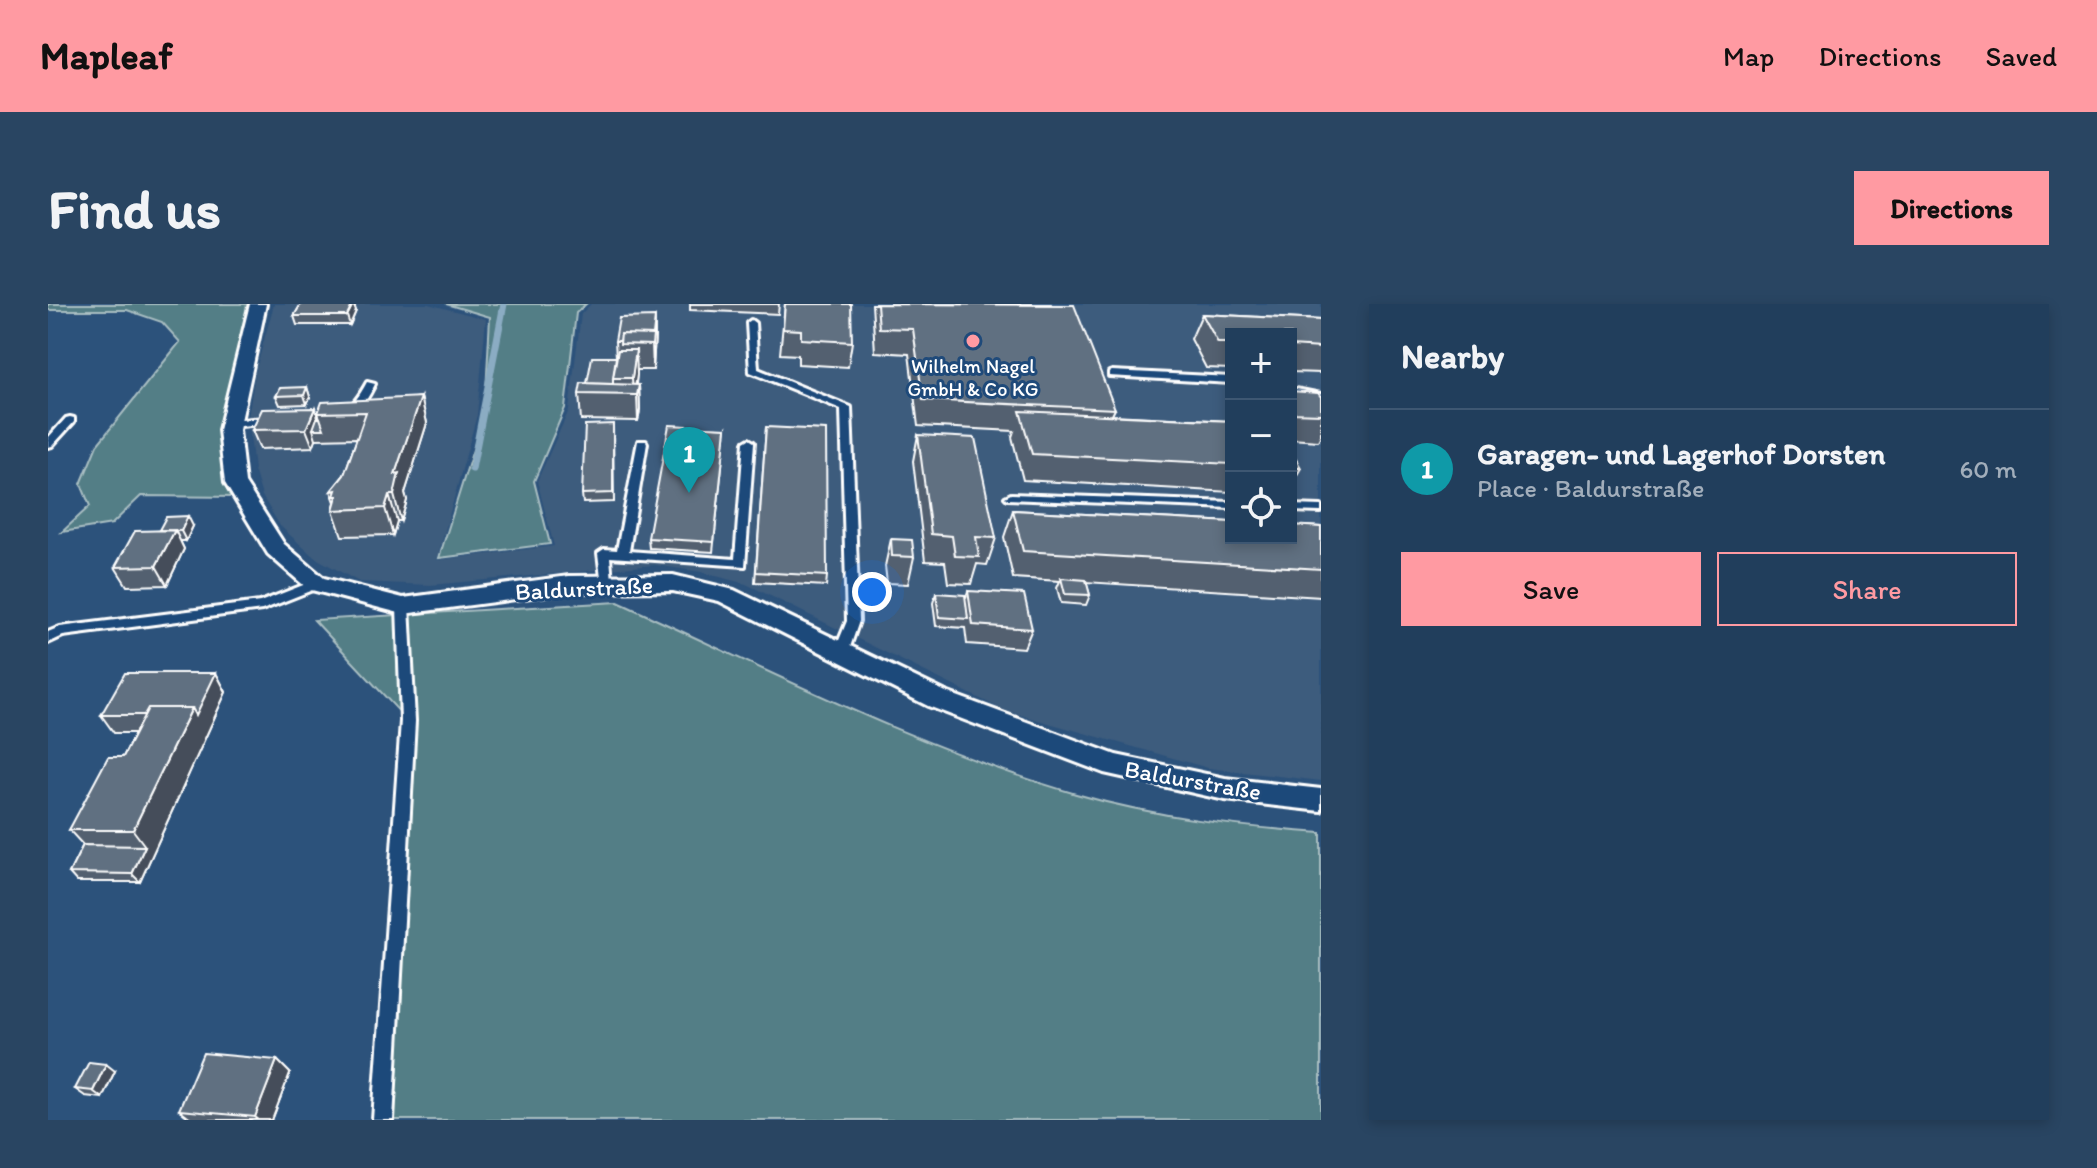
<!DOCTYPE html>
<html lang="en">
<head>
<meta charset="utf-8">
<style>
	body { margin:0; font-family:Itim,sans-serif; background:#294562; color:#f1f3f6 }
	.controls { position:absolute; right:24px; top:24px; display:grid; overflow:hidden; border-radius:0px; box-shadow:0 4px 12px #0003 }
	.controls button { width:72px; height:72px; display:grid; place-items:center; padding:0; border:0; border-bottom:2px solid #3e5772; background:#213e5c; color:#f1f3f6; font:40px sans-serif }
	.you { position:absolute; left:824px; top:288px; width:28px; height:28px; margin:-20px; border:6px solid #fff; border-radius:50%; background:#1a73e8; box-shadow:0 0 0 12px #1a73e833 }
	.badge { display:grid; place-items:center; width:52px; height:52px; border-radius:50%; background:#ff9aa2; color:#fff; font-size:26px; font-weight:700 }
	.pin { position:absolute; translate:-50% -66px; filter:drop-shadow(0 2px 4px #0008) }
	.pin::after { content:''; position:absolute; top:42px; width:28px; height:24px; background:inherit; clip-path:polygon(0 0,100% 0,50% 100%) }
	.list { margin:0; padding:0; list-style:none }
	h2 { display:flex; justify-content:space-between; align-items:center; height:104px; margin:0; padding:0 32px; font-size:34px }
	h2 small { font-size:26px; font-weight:400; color:#a2aebb }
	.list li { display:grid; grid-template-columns:52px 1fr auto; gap:24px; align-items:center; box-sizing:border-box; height:120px; padding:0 32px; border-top:2px solid #3e5772 }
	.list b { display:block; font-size:30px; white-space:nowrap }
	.list p { margin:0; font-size:26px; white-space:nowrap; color:#a2aebb }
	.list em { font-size:26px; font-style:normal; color:#a2aebb }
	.actions { display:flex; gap:16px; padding:24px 32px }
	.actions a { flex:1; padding:18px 0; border:2px solid #ff9aa2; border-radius:0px; text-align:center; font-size:28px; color:#ff9aa2 }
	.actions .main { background:#ff9aa2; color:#111 }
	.icon { flex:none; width:44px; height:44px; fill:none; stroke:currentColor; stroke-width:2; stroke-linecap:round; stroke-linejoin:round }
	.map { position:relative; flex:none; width:1273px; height:816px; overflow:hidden; border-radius:0px }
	header { display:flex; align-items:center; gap:48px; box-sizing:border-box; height:112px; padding:0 40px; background:#ff9aa2; color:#111 }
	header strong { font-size:38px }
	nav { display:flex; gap:44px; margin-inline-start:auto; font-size:28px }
	.intro { display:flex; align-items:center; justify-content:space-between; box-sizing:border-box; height:192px; padding:0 48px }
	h1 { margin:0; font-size:56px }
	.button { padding:20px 36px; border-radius:0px; background:#ff9aa2; color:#111; font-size:28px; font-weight:700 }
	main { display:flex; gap:48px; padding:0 48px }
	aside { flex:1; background:#213e5c; border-radius:0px; box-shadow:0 4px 12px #0003 }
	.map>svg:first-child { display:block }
	.built { fill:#3c5b7d; fill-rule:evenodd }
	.green { fill:#537e86; stroke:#a9bec2; stroke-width:2 }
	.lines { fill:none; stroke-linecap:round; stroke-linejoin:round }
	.stream { stroke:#8bacc3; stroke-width:7 }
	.service-casing { stroke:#fff; stroke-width:6 }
	.minor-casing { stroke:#fff; stroke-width:6 }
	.service { fill:#1f4a7a; fill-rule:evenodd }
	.minor { fill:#1f4a7a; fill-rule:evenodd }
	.wall { fill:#53606f; stroke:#fff; stroke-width:2 }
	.shaded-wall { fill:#444e5a; stroke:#fff; stroke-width:2 }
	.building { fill:#617081; stroke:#fff; stroke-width:2 }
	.poi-dot { fill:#ff9aa2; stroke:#1f4a7a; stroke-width:3 }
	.labels { text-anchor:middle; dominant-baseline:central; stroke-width:6; stroke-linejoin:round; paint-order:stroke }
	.far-poi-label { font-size:20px; fill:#fff; stroke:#1f4a7a }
	.street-label { font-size:24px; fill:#fff; stroke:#1f4a7a }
</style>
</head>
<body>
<header>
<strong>Mapleaf</strong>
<nav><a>Map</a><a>Directions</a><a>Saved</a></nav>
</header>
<div class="intro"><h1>Find us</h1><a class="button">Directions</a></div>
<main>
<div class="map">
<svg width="1273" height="816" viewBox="0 0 1273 816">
	<rect width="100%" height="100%" fill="#2c527b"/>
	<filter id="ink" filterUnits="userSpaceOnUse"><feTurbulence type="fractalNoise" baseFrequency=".0125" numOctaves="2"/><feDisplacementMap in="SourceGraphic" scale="16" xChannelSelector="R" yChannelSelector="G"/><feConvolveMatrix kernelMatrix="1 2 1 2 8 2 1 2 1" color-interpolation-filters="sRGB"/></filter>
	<g filter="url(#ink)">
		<path class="built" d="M226 0H380L438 15 429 111 389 256 506 242 489 177 521 106 533 10 543 0H1273V477L1160 464 955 406 698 280 653 268 607 261 382 281 311 278 266 253 232 222 214 192 206 166 200 114 207 69ZM1183 30H1243V234H1183Z"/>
		<path class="green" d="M0 0H199L177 125 191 193 93 192 64 220 14 228 42 202 33 180 49 141 132 38 114 18 79 6H0Z
			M398 0H538L528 9 517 104 486 177 502 240 391 254 437 107 442 13Z
			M570 298C720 366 870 444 1028 490 1108 513 1191 523 1273 529V816H335L360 417 266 316Z"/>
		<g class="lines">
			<path class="stream" d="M424 165 456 0"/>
			<defs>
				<path id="service" d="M703 16 707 19 710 65 803 103 811 317 801 346 794 351 787 346 799 317 793 105 702 68 699 19Z
					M1064 67 1183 73V79L1061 72V68Z
					M319 78 327 80C313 109 303 115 271 116 262 116 253 118 246 114 252 111 258 111 265 110 298 109 303 107 319 78Z
					M1243 84 1273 90V96L1243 90Z
					M22 113 26 114V118L4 142 0 143V134L18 114Z
					M226 113 230 114V118L183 123 178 120 183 117Z
					M701 135 706 138 697 262 562 253 564 278 562 281H554L550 249 556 245 569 246 590 137H598L599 139 581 247 687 255 696 138Z
					M963 190 1183 198V204L959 195 957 193Z
					M1243 201 1273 202V208L1243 207Z
					M268 276 272 277 274 280 272 283 214 306 15 332 0 339V328L12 323 212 298Z
					M355 298 361 302 367 417 345 816H325L353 417 349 302Z"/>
				<path id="minor" d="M202 0H218L191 126 197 179 236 240 276 274 355 294 521 272 625 271 686 286 898 388 1068 451 1177 474 1273 485V507L1177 496 1056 469 880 402 671 297 625 287 521 288 355 310 260 285 220 250 177 179 171 126Z"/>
			</defs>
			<use href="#service" class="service-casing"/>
			<use href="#minor" class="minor-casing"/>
			<use href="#service" class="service"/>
			<use href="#minor" class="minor"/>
		</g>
		<path class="wall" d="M253 0H306L308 7 302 21H249L246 12Z
			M642 0H731L730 10 642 6Z
			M737 0 804 38 800 63 750 60V51L732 50Z
			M824 0H1003L1067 105 1064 111 1183 117V188L975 176 964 133 966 127 870 122 861 50 827 48Z
			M1154 10 1273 16V69L1243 68V30H1183V65L1158 64 1143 35Z
			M607 13V30L605 66H589L588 81H591L592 106 590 117 533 116 531 90 539 79 568 53 567 37Z
			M259 83 262 93 259 100 232 101 228 92Z
			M1243 87 1273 93V131L1270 137 1243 135Z
			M373 93 379 119 357 189 359 196 353 217H349L345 231 294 232 285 206 287 198 283 187 296 171 309 134 268 135 265 143 212 145 204 126 272 114 270 109Z
			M565 120 566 198 535 199 534 190Z
			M718 123 779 272 778 282 707 278Z
			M678 124 665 248 601 244 600 234Z
			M870 131 948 234 939 261 929 260 923 280 900 279 897 258 877 257 865 157Z
			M1243 147 1253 164 1243 181Z
			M965 206 1273 223V293L1038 278 1042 291 1038 301 1013 299 1009 284 1012 277 965 274 956 233Z
			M145 222 138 237H132L136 245 119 281 79 282 67 263 111 226Z
			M843 235 866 253 860 280 839 279 837 262Z
			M920 287 984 325 976 344 919 340 917 324 888 322 885 299 888 289 918 293Z
			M168 369 178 388 92 578H29L21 569 35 541 21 526 75 453 87 429H66L53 411Z
			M229 756 242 769 224 816H144L131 806Z
			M67 767 54 794 37 792 27 785Z"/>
		<path class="shaded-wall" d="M305 0 308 7 302 21 299 12Z
			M607 13V30L605 66 604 38Z
			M588 46 589 71 586 91H585L584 74Z
			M591 81 592 106 590 117 589 91Z
			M259 83 262 93 259 100 256 91Z
			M373 93 379 119 357 189 359 196 353 217 346 191 347 170Z
			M267 104 273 122 265 125 268 135 265 143 258 125Z
			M341 191 349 217 345 231 337 204Z
			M140 212 145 222 138 237 133 227Z
			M127 226 136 245 119 281 108 262Z
			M168 369 178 388 92 578 84 570 97 542 85 526 144 404Z
			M229 756 242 769 224 816H211L207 813Z
			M58 760 67 767 54 794 45 787Z"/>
		<path class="building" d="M253 0H305L299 12H246Z
			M737 0H803L804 38 753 35V26L735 25Z
			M829 0 1026 1 1067 105 875 96 865 25 831 24Z
			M1154 10 1273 16V44L1243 42V30H1183V39H1170Z
			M607 13 605 31 573 30 572 37H567L571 14Z
			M573 30 605 31 604 41 572 40Z
			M570 46H588L584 74H565Z
			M544 53H568L565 74V80L539 79Z
			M533 79 591 81 589 91 531 90Z
			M259 83 256 91 228 92 232 84Z
			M1243 87 1270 89 1273 93V110L1243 109Z
			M373 93 347 170 351 169 346 191H341L337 204 285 206 289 192H286L288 186 283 187 296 171 318 108 270 109 274 98Z
			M267 104 258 125 204 126 214 105Z
			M972 107 1183 117V160L984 150Z
			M269 114H272L276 125H265Z
			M565 120V189L534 190 537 121Z
			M621 121 678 124 666 238 600 234Z
			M718 123 778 126 779 272 708 268Z
			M870 131 927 134 948 234 928 233 931 253 907 252 904 232 883 230Z
			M1243 147 1253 164H1243Z
			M965 206 1183 218V234H1243V221L1273 223V265L975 247Z
			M140 212 133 227 111 226 118 213Z
			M127 226 108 262 67 263 87 227Z
			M843 235 864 236 866 253 844 252Z
			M1013 274 1038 276 1042 291 1017 290Z
			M920 287 976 290 984 325 925 321Z
			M888 289 917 291 920 315 891 313Z
			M77 369H168L148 411 144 404H100L96 411H53Z
			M100 404H144L85 526H21L60 453H75Z
			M35 541 97 542 84 570 21 569Z
			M155 749 229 756 207 813 131 806Z
			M41 758 58 760 45 787 27 785Z"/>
	</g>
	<circle class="poi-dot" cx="925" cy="37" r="8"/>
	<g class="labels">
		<g class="far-poi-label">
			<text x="925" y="62">Wilhelm Nagel<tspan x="925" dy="23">GmbH &amp; Co KG</tspan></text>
		</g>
		<g class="street-label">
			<text transform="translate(536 284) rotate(-3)">Baldurstraße</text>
			<text transform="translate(1145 476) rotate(10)">Baldurstraße</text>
		</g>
	</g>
</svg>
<div class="controls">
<button>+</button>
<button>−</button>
<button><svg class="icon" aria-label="locate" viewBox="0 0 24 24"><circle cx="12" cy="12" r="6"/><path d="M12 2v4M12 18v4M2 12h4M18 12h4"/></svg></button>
</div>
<div class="you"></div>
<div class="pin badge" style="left:641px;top:189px;background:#0f9aa8">1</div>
</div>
<aside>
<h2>Nearby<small></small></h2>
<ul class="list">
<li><span class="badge" style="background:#0f9aa8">1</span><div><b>Garagen- und Lagerhof Dorsten</b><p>Place · Baldurstraße</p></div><em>60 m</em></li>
</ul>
<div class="actions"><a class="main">Save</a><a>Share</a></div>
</aside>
</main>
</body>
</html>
